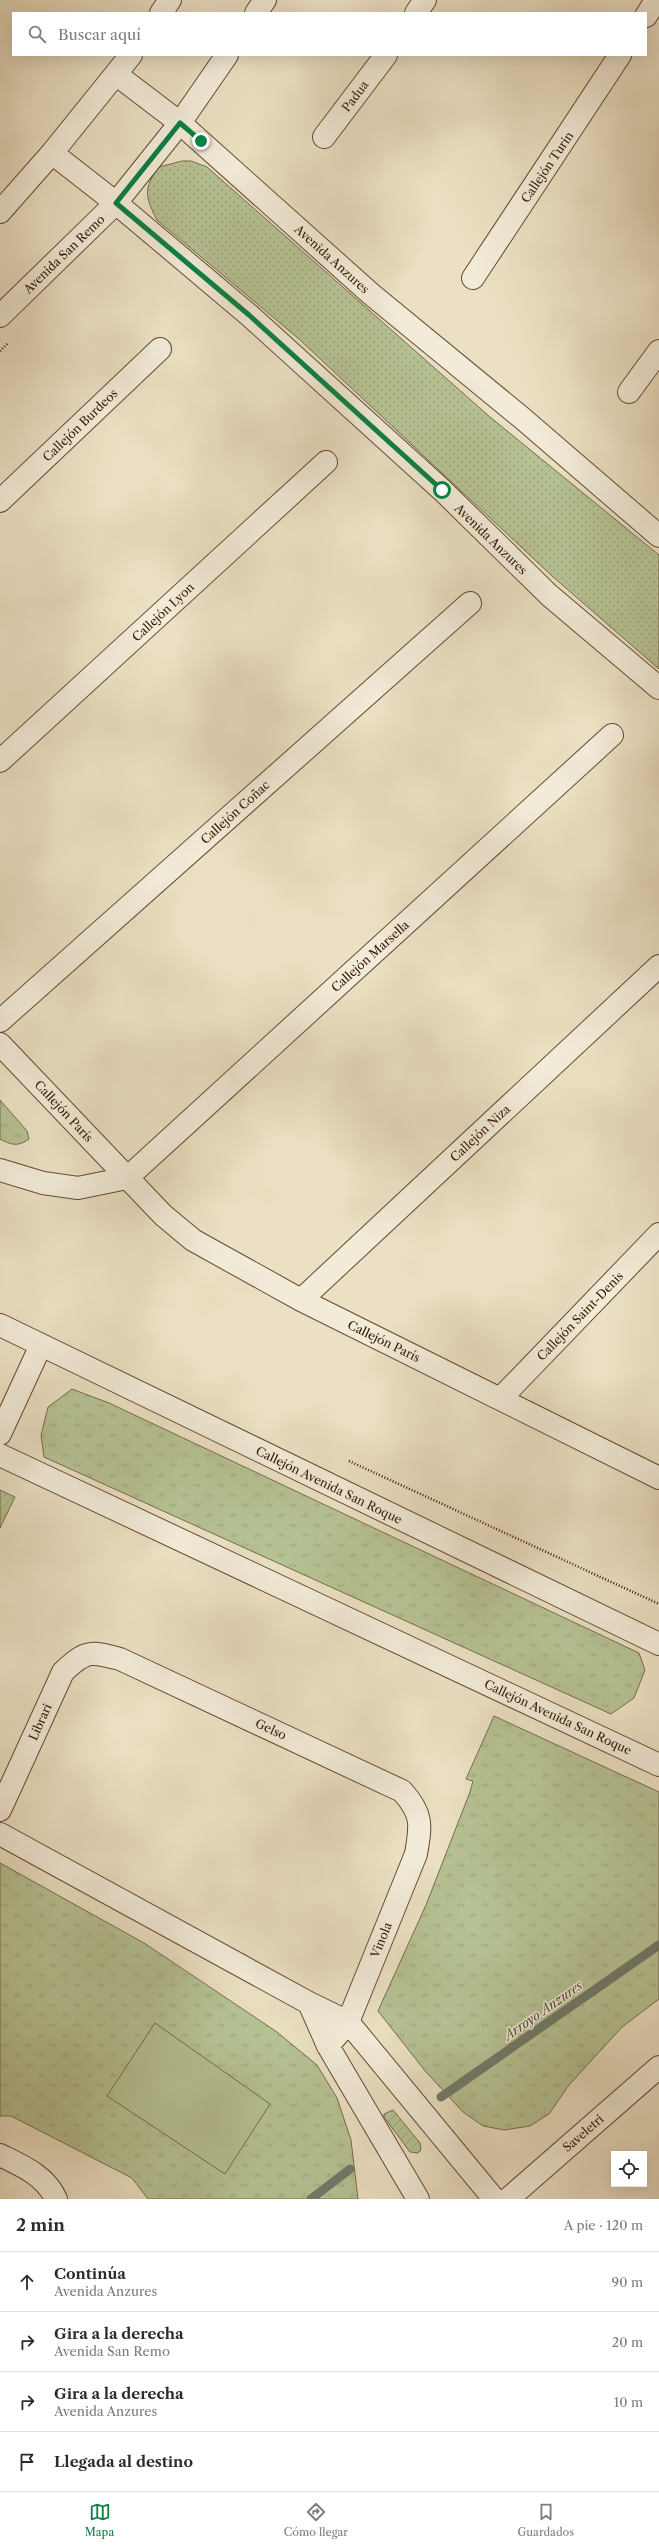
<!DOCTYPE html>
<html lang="es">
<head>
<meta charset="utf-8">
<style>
	body { margin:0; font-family:"Libre Caslon Text",serif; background:#f7f7f7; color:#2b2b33 }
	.controls { position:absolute; right:12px; bottom:12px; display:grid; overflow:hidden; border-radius:0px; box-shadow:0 4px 16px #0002 }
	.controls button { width:36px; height:36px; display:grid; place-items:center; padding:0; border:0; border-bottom:1px solid #e1e1e2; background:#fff; color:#2b2b33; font:20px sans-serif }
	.stop { position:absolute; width:12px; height:12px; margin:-9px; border:3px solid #0b8043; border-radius:50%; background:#fff }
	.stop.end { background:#0b8043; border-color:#fff; box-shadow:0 1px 4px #0008 }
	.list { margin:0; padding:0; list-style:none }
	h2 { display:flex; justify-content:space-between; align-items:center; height:52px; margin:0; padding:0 16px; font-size:17px }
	h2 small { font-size:13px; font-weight:400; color:#7c7c81 }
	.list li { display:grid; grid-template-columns:26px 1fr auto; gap:12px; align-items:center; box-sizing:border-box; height:60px; padding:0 16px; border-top:1px solid #e1e1e2 }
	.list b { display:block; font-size:15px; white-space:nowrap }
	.list p { margin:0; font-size:13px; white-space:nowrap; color:#7c7c81 }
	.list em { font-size:13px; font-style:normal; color:#7c7c81 }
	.icon { flex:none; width:22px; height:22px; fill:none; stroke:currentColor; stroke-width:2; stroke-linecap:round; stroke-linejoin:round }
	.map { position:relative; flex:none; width:659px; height:2199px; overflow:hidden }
	.search { position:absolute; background:#fff; box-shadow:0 4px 16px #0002; left:12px; right:12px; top:12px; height:44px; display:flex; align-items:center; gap:10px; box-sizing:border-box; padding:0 14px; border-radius:0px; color:#7c7c81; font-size:15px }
	.sheet { height:292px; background:#fff }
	nav { display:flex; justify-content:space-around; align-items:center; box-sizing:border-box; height:56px; border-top:1px solid #e1e1e2; background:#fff; font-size:11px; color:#7c7c81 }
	nav a { display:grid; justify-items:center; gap:2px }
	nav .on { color:#0b8043 }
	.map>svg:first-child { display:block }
	.grass { fill:url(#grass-dots); stroke:#766d4b }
	.park { fill:url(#park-tufts); stroke:#766d4b }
	.garden { fill:url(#garden-furrows); stroke:#766d4b }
	.pitch { fill:#b6c294; stroke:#766d4b }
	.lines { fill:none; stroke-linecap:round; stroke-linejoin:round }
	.stream { stroke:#717b6a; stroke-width:9 }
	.minor-casing { stroke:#634a32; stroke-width:24 }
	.tertiary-casing { stroke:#634a32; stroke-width:24 }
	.path { stroke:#361802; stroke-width:2.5; stroke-dasharray:1 2; stroke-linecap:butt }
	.minor { stroke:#f2ebd8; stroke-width:22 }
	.tertiary { stroke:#f2ebd8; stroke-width:22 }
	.route { stroke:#0b8043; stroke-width:5 }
	.labels { text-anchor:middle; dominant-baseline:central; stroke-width:3; stroke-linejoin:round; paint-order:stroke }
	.street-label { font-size:12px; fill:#361802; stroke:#f2ebd8 }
	.water-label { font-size:13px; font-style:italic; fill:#59523f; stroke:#f2ebd8 }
</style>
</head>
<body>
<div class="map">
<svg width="659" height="2199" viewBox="0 0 659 2199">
	<defs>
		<pattern id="grass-dots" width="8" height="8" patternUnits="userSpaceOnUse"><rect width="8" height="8" fill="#b6c294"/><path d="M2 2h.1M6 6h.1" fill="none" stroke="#9da67e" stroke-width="1.8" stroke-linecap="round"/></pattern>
		<pattern id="park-tufts" width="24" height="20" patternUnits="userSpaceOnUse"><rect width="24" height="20" fill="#b6c294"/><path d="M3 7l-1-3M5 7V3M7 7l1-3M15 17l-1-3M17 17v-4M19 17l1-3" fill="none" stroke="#9da67e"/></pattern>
		<pattern id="garden-furrows" width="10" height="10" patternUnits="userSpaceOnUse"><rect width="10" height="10" fill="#b6c294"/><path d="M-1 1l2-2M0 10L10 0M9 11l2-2" fill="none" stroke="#9da67e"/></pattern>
	</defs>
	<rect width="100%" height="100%" fill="#ebe0c3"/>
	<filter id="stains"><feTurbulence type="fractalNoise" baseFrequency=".005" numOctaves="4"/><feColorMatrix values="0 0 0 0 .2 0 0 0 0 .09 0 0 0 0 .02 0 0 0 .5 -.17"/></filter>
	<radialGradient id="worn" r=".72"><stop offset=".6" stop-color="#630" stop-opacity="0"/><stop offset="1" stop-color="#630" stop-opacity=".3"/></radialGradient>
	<path class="grass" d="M182 161H191L207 167 490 417 659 555V669L552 576 299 339 157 220C145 197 143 188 159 167Z"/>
	<path class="park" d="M0 1100 27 1131 29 1139C18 1147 11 1145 0 1139Z
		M72 1389 109 1403 639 1653 645 1670 634 1698 611 1714 44 1457 41 1435 48 1407Z
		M494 1716 659 1792V1999L622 2027 569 2085 549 2114 530 2126 504 2130 483 2126 463 2112 426 2072 378 2011 426 1905 470 1792 473 1781 466 1779Z
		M0 1863 144 1943 277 2032 317 2065 337 2098 351 2140 358 2199H148L132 2178 11 2116H0Z"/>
	<path class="garden" d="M0 1490 15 1497 0 1528Z
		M393 2110 420 2143 421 2150 418 2153 410 2152 384 2117V2114Z"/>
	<path class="pitch" d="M155 2023 270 2104 225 2174 107 2096Z"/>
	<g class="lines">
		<path class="stream" d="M441 2097 659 1945
			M311 2199 350 2169"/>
		<defs>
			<path id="minor" d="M416 13 425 0
				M646 16 656 0
				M117 75 180 123 371 294 522 418 659 536
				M324 137 386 55
				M473 278 620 55
				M629 392 659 351
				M0 501 160 349
				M0 761 326 462
				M0 1021 470 603
				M0 1044 163 1215 193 1240 301 1300 659 1478
				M0 1170 43 1183 78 1188 127 1178 612 735
				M301 1300 659 966
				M501 1398 659 1234
				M0 1434 41 1345
				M0 1455 659 1765
				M0 1810 63 1672C86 1650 91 1651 120 1659L402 1791C423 1814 421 1825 416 1854L348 2022 328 2046
				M0 1834 309 2003 348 2022 494 2199
				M309 2003 328 2046 418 2199
				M0 2155C22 2166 45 2175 56 2199
				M508 2199 659 2067"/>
			<path id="tertiary" d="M161 13 170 0
				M256 13 265 0
				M52 153 116 203 249 315 442 490 549 595 659 688
				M0 212 52 153 131 55
				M0 316 116 203 180 123 227 55
				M0 1325 659 1644"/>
		</defs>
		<use href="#minor" class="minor-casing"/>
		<use href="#tertiary" class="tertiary-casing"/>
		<path class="path" d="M0 351 8 343
			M349 1461 659 1604"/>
		<use href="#minor" class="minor"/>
		<use href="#tertiary" class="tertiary"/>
	</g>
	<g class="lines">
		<path class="route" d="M201 141 180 123 116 203 249 315 442 490"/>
	</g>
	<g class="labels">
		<g class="street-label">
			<text transform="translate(355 96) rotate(-53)">Padua</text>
			<text transform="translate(547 167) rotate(-56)">Callejón Turin</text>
			<text transform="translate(64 254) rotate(-44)">Avenida San Remo</text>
			<text transform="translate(332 259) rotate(42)">Avenida Anzures</text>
			<text transform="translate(80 425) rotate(-44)">Callejón Burdeos</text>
			<text transform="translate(491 539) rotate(44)">Avenida Anzures</text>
			<text transform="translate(163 612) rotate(-43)">Callejón Lyon</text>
			<text transform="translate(235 812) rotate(-42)">Callejón Coñac</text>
			<text transform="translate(370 956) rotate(-42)">Callejón Marsella</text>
			<text transform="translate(64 1111) rotate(47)">Callejón París</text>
			<text transform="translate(480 1133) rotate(-43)">Callejón Niza</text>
			<text transform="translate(580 1316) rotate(-46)">Callejón Saint-Denis</text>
			<text transform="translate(384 1341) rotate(26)">Callejón París</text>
			<text transform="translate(329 1485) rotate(26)">Callejón Avenida San Roque</text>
			<text transform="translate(558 1717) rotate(25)">Callejón Avenida San Roque</text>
			<text transform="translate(40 1722) rotate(-66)">Librari</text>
			<text transform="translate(271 1729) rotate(25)">Gelso</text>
			<text transform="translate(381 1940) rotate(-68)">Vinola</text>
			<text transform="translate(583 2133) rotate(-41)">Saveletri</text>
		</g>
		<g class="water-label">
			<text transform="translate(543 2010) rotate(-35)">Arroyo Anzures</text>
		</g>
	</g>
	<rect width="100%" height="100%" filter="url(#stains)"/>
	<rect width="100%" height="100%" fill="url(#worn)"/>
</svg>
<div class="controls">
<button><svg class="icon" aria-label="locate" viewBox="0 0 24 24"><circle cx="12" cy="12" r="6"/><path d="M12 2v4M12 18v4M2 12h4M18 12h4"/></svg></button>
</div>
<div class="stop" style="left:442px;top:490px"></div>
<div class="stop end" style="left:201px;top:141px"></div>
<div class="search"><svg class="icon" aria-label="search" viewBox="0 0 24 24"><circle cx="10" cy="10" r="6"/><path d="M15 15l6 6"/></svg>Buscar aquí</div>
</div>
<section class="sheet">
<h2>2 min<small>A pie · 120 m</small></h2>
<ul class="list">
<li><svg class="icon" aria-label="ahead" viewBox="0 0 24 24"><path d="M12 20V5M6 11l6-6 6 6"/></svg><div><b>Continúa</b><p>Avenida Anzures</p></div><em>90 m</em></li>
<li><svg class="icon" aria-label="right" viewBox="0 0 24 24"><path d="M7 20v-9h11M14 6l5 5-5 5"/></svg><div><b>Gira a la derecha</b><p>Avenida San Remo</p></div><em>20 m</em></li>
<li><svg class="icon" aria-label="right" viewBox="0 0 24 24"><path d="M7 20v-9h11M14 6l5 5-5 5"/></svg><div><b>Gira a la derecha</b><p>Avenida Anzures</p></div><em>10 m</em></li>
<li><svg class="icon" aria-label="arrive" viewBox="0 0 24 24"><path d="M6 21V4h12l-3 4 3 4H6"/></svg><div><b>Llegada al destino</b></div></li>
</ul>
</section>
<nav>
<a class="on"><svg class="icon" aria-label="map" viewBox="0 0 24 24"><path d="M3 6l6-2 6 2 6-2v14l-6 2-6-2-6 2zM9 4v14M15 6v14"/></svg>Mapa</a>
<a><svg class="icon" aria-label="directions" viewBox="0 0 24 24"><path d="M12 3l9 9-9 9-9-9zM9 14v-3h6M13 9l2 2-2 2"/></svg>Cómo llegar</a>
<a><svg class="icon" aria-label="saved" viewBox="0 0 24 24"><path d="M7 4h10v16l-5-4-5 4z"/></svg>Guardados</a>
</nav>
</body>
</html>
